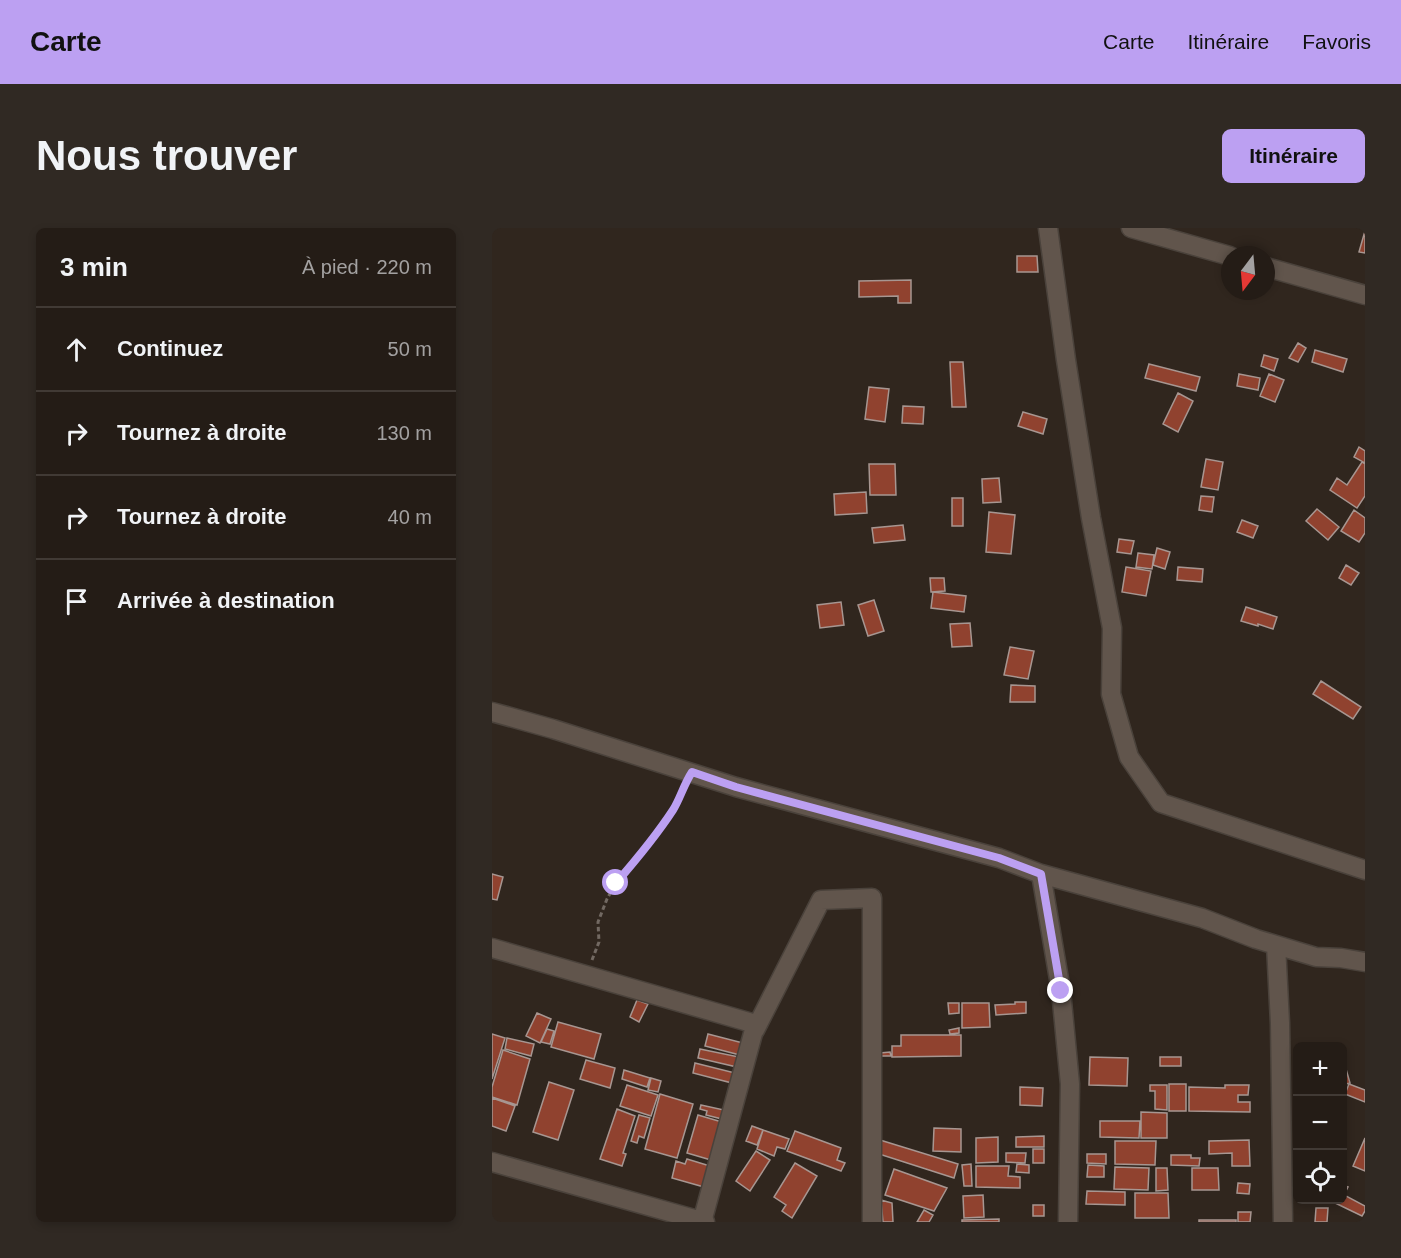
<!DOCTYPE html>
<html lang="fr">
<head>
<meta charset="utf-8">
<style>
	body { margin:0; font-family:Arial,sans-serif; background:#302923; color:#f1f3f6 }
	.controls { position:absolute; right:18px; bottom:18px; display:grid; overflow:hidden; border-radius:9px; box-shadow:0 3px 9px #0003 }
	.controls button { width:54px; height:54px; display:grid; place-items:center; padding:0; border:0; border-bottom:2px solid #413a35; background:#241c16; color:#f1f3f6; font:30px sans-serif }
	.compass { position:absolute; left:729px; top:18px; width:54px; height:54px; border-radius:50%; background:#241c16; box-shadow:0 3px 9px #0003; rotate:196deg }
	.stop { position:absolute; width:18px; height:18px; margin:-14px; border:4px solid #bca0f2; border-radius:50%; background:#fff }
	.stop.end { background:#bca0f2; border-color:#fff; box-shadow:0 2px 6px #0008 }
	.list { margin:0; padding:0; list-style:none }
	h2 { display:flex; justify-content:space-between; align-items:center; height:78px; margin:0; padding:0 24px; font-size:26px }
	h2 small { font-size:20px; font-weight:400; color:#a3a1a1 }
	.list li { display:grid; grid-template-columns:39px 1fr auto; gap:18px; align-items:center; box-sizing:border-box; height:84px; padding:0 24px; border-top:2px solid #413a35 }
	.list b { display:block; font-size:22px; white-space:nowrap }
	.list em { font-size:20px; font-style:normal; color:#a3a1a1 }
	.icon { flex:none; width:33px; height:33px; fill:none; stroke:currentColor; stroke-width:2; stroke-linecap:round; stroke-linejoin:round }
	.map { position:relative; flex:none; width:873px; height:994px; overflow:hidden; border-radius:9px }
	header { display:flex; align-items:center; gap:36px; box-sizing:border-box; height:84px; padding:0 30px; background:#bca0f2; color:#111 }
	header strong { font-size:28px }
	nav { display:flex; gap:33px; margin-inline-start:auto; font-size:21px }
	.intro { display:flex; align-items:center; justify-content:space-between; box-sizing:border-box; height:144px; padding:0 36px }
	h1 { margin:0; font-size:42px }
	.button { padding:15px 27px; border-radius:9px; background:#bca0f2; color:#111; font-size:21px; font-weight:700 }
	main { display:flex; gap:36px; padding:0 36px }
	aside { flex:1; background:#241c16; border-radius:9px; box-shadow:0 3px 9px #0003 }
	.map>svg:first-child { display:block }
	.building { fill:#90422f; stroke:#a79691; stroke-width:1.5 }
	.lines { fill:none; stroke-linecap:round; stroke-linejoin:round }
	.street-casing { stroke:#4a423b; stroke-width:21 }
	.path { stroke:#726962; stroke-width:3; stroke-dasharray:4.5 3; stroke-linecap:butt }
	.street { stroke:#61554c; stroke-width:18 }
	.route { stroke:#bca0f2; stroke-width:8 }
</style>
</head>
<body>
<header>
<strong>Carte</strong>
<nav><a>Carte</a><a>Itinéraire</a><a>Favoris</a></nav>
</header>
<div class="intro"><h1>Nous trouver</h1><a class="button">Itinéraire</a></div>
<main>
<aside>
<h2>3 min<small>À pied · 220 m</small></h2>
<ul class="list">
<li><svg class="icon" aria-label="ahead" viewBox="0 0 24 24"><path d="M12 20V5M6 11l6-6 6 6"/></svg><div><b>Continuez</b></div><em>50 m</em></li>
<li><svg class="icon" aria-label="right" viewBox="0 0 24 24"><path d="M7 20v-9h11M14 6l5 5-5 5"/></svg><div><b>Tournez à droite</b></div><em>130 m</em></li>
<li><svg class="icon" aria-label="right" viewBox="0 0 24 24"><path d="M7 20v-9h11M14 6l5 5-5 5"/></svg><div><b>Tournez à droite</b></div><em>40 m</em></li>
<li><svg class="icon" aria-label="arrive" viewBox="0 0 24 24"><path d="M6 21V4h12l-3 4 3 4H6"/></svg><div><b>Arrivée à destination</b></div></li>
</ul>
</aside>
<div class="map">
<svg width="873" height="994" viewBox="0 0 873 994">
	<rect width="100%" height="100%" fill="#30261e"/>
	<path class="building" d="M873 3V25L867 24Z
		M525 28H545L546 44H525Z
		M419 52V75H406V68L367 69V53Z
		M806 115 814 120 806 134 797 130Z
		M823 122 855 131 851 144 820 134Z
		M772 127 786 131 782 143 769 138Z
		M458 134H471L474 179H460Z
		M657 136 708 149 704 163 653 150Z
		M747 146 768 150 766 162 745 158Z
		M777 146 792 152 783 174 768 168Z
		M377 159 397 161 393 194 373 191Z
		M686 165 701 173 686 204 671 196Z
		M411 178 432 179 431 196 410 195Z
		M531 184 555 191 551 206 526 198Z
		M867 219 873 223V235L862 229Z
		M714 231 731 234 726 262 709 259Z
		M870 234 873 236V268L865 280 838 262 845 250 855 257Z
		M377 236H403L404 267H378Z
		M507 250 509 274 491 275 490 251Z
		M374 264 375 285 343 287 342 266Z
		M709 268 722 269 720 284 707 282Z
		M460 270H471V298H460Z
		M825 281 847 299 836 312 814 293Z
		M862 282 873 290V305L867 314 849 303Z
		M497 284 523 287 519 326 494 324Z
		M750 292 766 298 761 310 745 304Z
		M411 297 413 312 382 315 380 300Z
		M627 311 642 313 639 326 625 324Z
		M665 320 678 324 673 341 661 337Z
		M646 325 662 327 660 341 644 339Z
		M854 337 867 345 859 357 847 350Z
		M634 339 659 343 654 368 630 364Z
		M686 339 711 341 710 354 685 352Z
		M438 350H452L453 363 439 364Z
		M441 364 474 368 472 384 439 380Z
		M382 372 392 403 376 408 366 377Z
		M349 374 352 397 328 400 325 377Z
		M754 379 785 389 781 401 766 396V398L749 393Z
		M478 395 480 418 460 419 458 396Z
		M518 419 542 423 536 451 512 447Z
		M829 453 869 479 861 491 821 466Z
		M519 457 543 458V474H518Z
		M0 646 11 649 5 672 0 671Z
		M145 772 156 776 147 794 138 789Z
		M523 774H534V785L504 787 503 777 523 776Z
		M456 775H467V785L457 786Z
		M470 775H497L498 799 470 800Z
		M45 785 59 791 48 815 34 808Z
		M66 794 109 806 102 831 59 819Z
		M467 800V805L458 806 457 802Z
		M55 801 62 803 58 816 49 814Z
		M0 806 13 810 0 851Z
		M216 806 251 815 248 827 213 818Z
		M409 807H469V828L400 829V818H409Z
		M15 810 42 816 39 828 13 821Z
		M208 821 247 829 245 839 206 830Z
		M11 822 38 831 25 877 0 869V859Z
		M398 824 399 828H388V825Z
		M598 829 636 830 635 858 597 857Z
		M668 829H689V838H668Z
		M94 832 123 840 118 860 88 851Z
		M850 834H852L858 855 850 857Z
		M203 835 243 845 240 855 201 845Z
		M132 842 158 850 155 859 130 851Z
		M159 850 169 853 166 864 156 862Z
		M57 854 82 862 66 912 41 904Z
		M677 856H694V883H677Z
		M857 856 873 862V874L853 866Z
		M135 857 166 867 159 888 128 878Z
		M658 857H675V882L663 881V863H658Z
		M733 857H757L756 867H746V874H758V884L697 883V859L733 860Z
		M528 859 551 860 550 878 528 877Z
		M168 866 201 876 185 930 153 921Z
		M0 870 23 878 14 903 0 898Z
		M209 877 232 882 230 891 214 887 215 883 208 881Z
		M125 881 143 888 131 925 134 926 130 938 108 931Z
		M649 884 675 885V910H649Z
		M147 887 158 890 152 910 147 908 145 915 139 913Z
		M206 887 230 894 219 932 195 925Z
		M608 893H648L647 910 608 909Z
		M260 898 271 902 265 917 254 913Z
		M442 900 469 901V924L441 923Z
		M271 902 297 911 293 921 285 919 282 928 265 921Z
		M303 903 349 920 345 932 353 935 349 943 295 923Z
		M552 908V919H524V909Z
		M506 909V934L484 935V910Z
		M873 910V943L861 938Z
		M388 912 466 936 462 950 384 925Z
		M757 912 758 938H740V925L717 926V913Z
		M623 913H664L663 937 623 936Z
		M541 921H552V935H541Z
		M264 923 278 932 258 963 244 953Z
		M514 925H534L533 935 514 934Z
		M595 926H614V936L595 935Z
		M679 927H699V930H708L707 938 679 937Z
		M195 931 218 938 212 959 180 950 184 933 193 936Z
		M303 935 325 948 300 990 290 983 294 977 282 969Z
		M479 936 480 958H472L470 937Z
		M525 936 537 937V945L524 944Z
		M596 937 612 938V949H595Z
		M484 938H517L516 948 528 949V960L484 959Z
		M623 939 657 940 656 962 622 961Z
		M664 940H675L676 962 664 963Z
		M700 940H726L727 962H700Z
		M402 941 455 960 442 983 393 967Z
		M746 955 758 956 757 966 745 965Z
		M850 957 856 959 852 967 873 978V983L870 988 837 972H850Z
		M595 963 633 964V977L594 976Z
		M643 965H676L677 990H643Z
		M491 967 492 989 472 990 471 968Z
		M389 972 400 975 401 994H391Z
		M541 977H552V988H541Z
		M824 980H836L835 994H823Z
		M432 982 441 987 437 994H425Z
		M746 984H759L758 994H746Z
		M507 991V994H470V992Z
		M707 992H744V994H707Z"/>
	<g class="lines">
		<defs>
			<path id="street" d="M556 0 574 132 599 290 620 400 619 466 637 529 669 575 873 642
				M639 0 738 28
				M774 39 873 67
				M0 484 61 501 244 559 507 630 549 646 710 690 764 711 824 729 849 730 873 734
				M549 646 569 763 578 856 576 994
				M784 717 788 795 791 994
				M0 720 260 795 263 798 210 994
				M263 802 329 672 380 670V994
				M0 934 213 994"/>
		</defs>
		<use href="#street" class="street-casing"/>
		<path class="path" d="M100 732 107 714 106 694 115 671 124 655 152 622 183 580 191 559"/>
		<use href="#street" class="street"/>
	</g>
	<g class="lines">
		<path class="route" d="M124 655C144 632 164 608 181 582 188 571 192 556 200 544L244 559 507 630 549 646 569 763"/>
	</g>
</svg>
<div class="controls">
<button>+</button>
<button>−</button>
<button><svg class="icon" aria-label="locate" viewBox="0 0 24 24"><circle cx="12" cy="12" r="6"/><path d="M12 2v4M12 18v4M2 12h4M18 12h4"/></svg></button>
</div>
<svg class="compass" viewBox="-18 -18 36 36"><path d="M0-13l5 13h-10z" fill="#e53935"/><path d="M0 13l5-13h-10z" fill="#a3a1a1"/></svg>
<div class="stop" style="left:124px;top:655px"></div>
<div class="stop end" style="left:569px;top:763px"></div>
</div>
</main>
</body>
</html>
